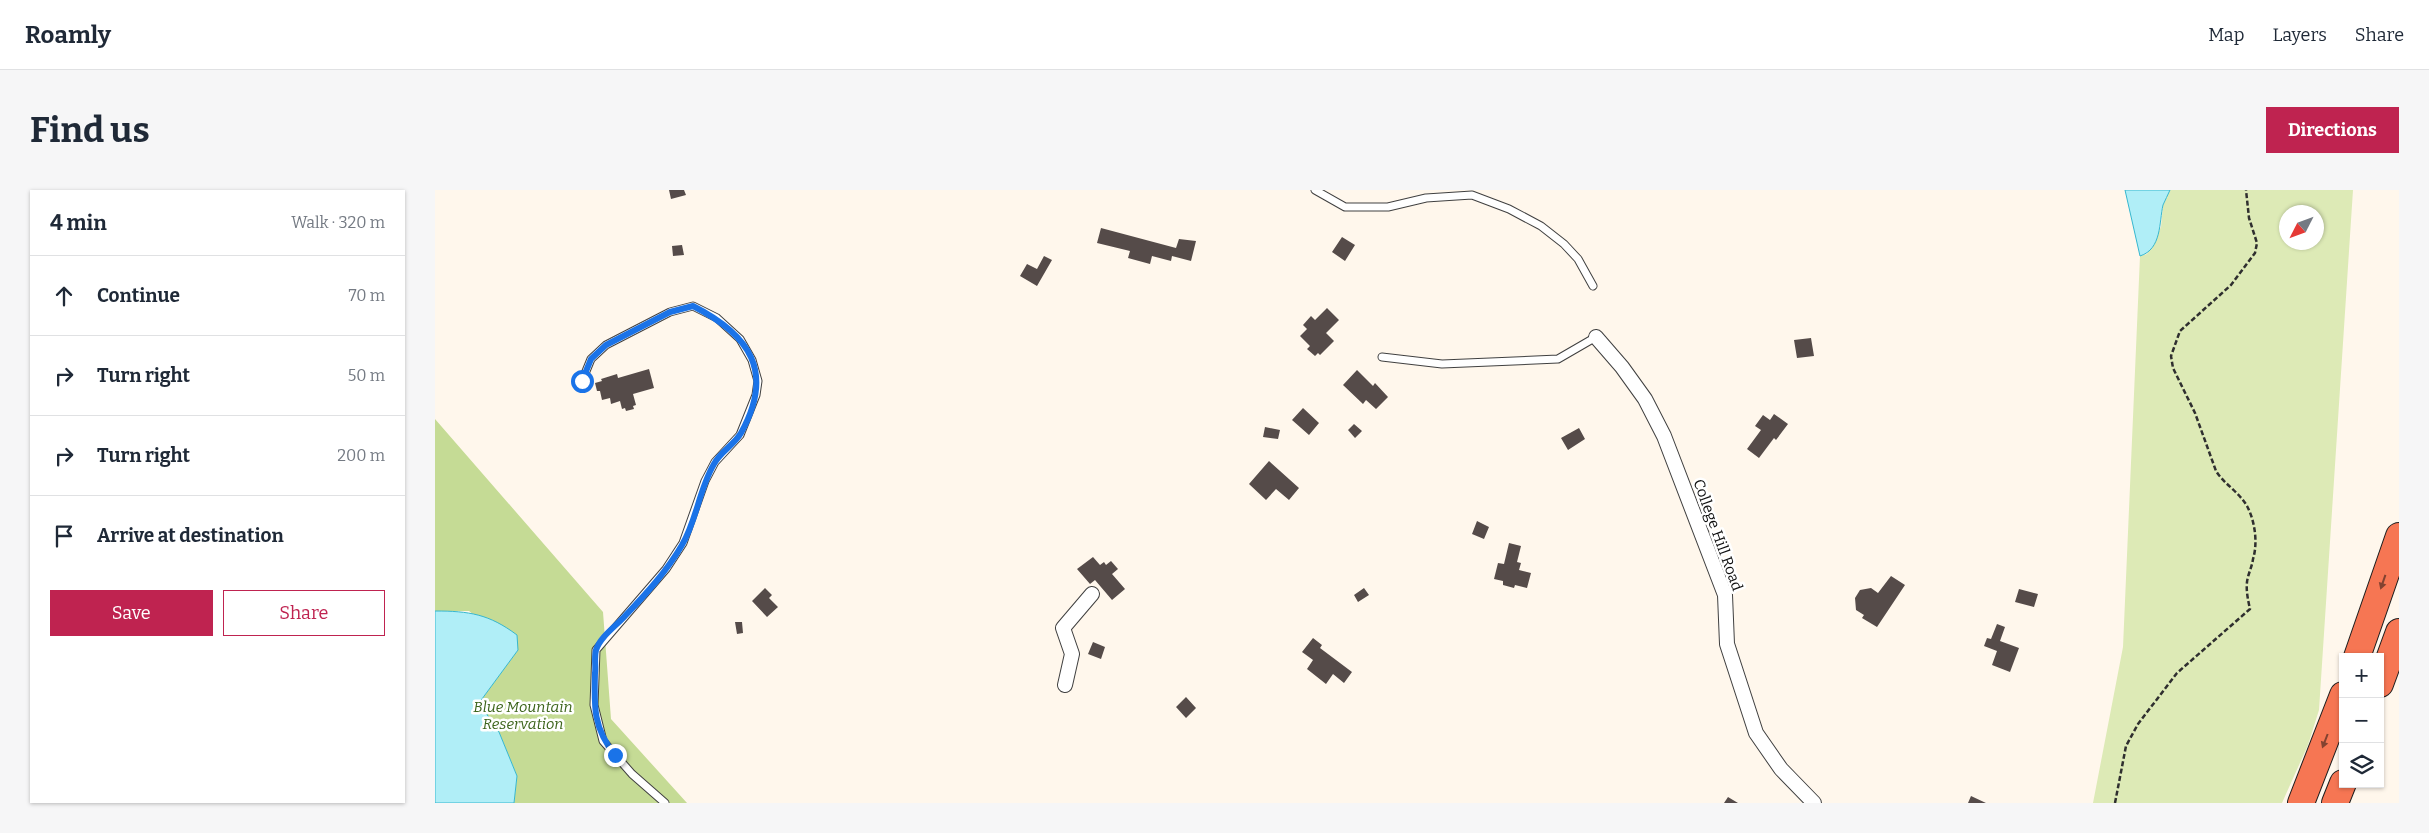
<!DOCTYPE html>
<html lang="en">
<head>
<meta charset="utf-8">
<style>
	body { margin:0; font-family:Bitter,serif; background:#f6f6f7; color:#1f2937 }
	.controls { position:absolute; right:15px; bottom:15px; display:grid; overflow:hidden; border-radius:0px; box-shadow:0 1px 4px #0004 }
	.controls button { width:45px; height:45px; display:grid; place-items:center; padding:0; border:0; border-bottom:1px solid #e0e1e3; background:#fff; color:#1f2937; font:25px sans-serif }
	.compass { position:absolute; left:1844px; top:15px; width:45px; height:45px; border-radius:50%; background:#fff; box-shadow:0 1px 4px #0004; rotate:228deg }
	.stop { position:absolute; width:15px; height:15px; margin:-11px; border:4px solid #1a73e8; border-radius:50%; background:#fff }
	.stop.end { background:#1a73e8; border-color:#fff; box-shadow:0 1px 5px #0008 }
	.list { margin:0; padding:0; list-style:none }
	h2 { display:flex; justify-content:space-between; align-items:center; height:65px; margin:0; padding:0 20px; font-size:21px }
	h2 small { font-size:16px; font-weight:400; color:#747a83 }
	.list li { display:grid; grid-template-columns:32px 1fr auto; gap:15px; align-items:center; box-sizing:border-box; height:80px; padding:0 20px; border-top:1px solid #e0e1e3 }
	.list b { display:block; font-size:19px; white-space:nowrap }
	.list em { font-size:16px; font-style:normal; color:#747a83 }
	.actions { display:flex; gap:10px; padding:15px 20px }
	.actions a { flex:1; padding:11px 0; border:1px solid #bf2350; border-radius:0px; text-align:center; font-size:18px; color:#bf2350 }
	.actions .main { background:#bf2350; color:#fff }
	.icon { flex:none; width:28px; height:28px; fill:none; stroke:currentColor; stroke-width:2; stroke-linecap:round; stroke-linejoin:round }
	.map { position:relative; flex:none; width:1964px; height:613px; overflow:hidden; border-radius:0px }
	header { display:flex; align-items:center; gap:30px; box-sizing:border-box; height:70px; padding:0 25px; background:#fff; border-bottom:1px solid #e0e1e3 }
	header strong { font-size:24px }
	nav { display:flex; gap:28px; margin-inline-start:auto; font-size:18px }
	.intro { display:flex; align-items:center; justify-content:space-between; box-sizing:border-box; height:120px; padding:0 30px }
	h1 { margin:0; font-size:35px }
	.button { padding:12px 22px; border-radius:0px; background:#bf2350; color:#fff; font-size:18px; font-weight:700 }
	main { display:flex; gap:30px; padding:0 30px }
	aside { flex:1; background:#fff; border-radius:0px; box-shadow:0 1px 4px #0004 }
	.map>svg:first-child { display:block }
	.green { fill:#ddeab6; fill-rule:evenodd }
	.forest { fill:#c5db95 }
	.water { fill:#b0eef7; stroke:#36b7cf }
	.building { fill:#554b49 }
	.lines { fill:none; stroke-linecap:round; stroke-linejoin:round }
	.service-casing { stroke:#404040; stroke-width:9 }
	.minor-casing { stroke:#404040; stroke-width:16 }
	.motorway-casing { stroke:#1e1e1e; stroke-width:28 }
	.path { stroke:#2f2f2f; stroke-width:2.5; stroke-dasharray:5 2.5; stroke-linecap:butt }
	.service { stroke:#fff; stroke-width:7 }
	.minor { stroke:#fff; stroke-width:14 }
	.motorway { stroke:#f67653; stroke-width:26 }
	.oneway { fill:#824230 }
	.route { stroke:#1a73e8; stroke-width:6 }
	.labels { text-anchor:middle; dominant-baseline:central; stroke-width:5; stroke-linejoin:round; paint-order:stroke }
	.street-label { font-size:15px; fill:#0d0d0d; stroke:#fff }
	.park-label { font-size:15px; font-style:italic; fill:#3d651c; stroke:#fff }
</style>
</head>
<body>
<header>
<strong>Roamly</strong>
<nav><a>Map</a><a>Layers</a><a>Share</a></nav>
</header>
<div class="intro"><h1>Find us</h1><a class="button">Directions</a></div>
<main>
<aside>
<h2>4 min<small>Walk · 320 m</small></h2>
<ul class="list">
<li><svg class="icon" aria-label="ahead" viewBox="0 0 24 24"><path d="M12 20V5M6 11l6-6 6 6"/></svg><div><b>Continue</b></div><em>70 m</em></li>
<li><svg class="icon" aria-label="right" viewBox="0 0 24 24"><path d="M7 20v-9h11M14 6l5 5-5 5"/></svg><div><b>Turn right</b></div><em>50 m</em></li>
<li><svg class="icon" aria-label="right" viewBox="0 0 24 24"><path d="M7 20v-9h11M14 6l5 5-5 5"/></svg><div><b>Turn right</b></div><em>200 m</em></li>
<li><svg class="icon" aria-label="arrive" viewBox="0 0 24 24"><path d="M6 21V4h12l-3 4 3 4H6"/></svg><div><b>Arrive at destination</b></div></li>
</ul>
<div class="actions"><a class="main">Save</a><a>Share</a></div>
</aside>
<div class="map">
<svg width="1964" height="613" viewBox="0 0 1964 613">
	<rect width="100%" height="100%" fill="#fff7ec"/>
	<path class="green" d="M1735 0H1918L1884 520 1873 555 1847 613H1658L1688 457 1705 66 1712 64 1726 37 1728 15ZM1852 22H1882V52H1852Z"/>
	<path class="forest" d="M0 229 168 422 176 529 252 613H79L82 586 64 542 44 513 83 460 34 421H0Z"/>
	<path class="water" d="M1690 0H1735C1733 5 1730 10 1728 15 1724 32 1727 59 1705 66Z
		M0 421C34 421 54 424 82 445L83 460 44 513 64 542 82 586 79 613H0Z"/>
	<path class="building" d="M234 0H249L251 5 236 9Z
		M666 38 741 58 744 49 761 51 756 71 737 66 736 71 717 66 715 74 693 68 695 61 662 53Z
		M907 47 920 55 910 71 897 62Z
		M247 55 249 65 238 66 237 56Z
		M609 66 617 70 602 96 585 86 592 74 602 79Z
		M892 118 904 130 891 143 899 151 885 165 883 163 880 166 872 159 875 156 865 146 872 139 868 135 876 126 880 130Z
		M1376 148 1379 166 1362 168 1359 150Z
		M214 179 219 198 198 204 201 215 198 216 199 219 191 221 190 218 187 219 185 211 176 214 175 208 167 210 165 201H162L160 193 167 191 166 189 182 184 183 188Z
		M922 180 938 196 940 193 953 207 941 219 931 210 928 214 908 195Z
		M868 218 884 233 874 245 857 230Z
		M1339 224 1353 234 1341 250 1339 248 1324 268 1312 259 1326 240 1320 236 1328 225 1335 230Z
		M919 234 927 241 920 248 913 240Z
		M830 237 845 240 843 249 828 247Z
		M1144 238 1150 249 1133 260 1126 248Z
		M834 271 864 298 854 310 841 299 831 310 814 294Z
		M1042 331 1054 337 1049 349 1037 344Z
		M1074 353 1086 356 1082 372 1086 373 1084 380 1096 383 1092 398 1080 395 1079 398 1068 395V391L1059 389 1063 373 1069 374Z
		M658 367 665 375 669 372 671 375 676 371 683 379 677 384 690 399 677 410 660 390 655 394 642 379Z
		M1456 386 1470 395 1442 437 1427 428 1429 425 1421 420 1420 408 1425 400 1436 398 1443 403Z
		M330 398 337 405 334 408 343 417 332 427 317 411Z
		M929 398 934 405 923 412 919 405Z
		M1584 399 1603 404 1599 417 1580 412Z
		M300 432H307L308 443 302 444Z
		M1562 434 1570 437 1565 451 1584 458 1575 482 1557 475 1562 461 1549 456 1552 448 1556 449Z
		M878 448 887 455 885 458 917 482 909 493 898 484 891 494 872 479 878 470 867 462Z
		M658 452 670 457 666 469 653 464Z
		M751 507 761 518 751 528 741 517Z
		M1536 606 1551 613H1533Z
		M1293 607 1303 613H1289Z"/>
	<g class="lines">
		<defs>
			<path id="service" d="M880 0 910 17H953L991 8 1037 5 1074 19 1106 36 1129 54 1143 69 1158 96
				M947 167 1007 174 1123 169 1161 147
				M148 198 147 191 156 169 171 155 235 122 258 116 282 128 305 149 317 170 323 191 321 205 305 245 280 272 270 291 248 353 231 379 161 460 159 515 168 551 197 584 230 613"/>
			<path id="minor" d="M1161 147 1187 177 1210 209 1229 246 1290 405 1292 454 1321 543 1346 579 1379 613
				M630 495 637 464 628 438 657 404"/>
			<path id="motorway" d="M1922 467 1964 346
				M1945 494 1964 442
				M1866 613 1908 505
				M1900 613 1908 593"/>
		</defs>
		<use href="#service" class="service-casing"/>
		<use href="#minor" class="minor-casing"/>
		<use href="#motorway" class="motorway-casing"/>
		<path class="path" d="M1680 613 1691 556 1703 534 1742 483 1815 419C1813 410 1811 401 1812 392 1813 384 1817 377 1818 369 1823 353 1820 331 1812 316 1804 302 1789 294 1781 281L1760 223 1738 178 1736 166 1745 141 1796 95 1820 63 1822 53 1814 28 1811 0"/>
		<use href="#service" class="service"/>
		<use href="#minor" class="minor"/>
		<use href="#motorway" class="motorway"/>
	</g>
	<defs><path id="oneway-solid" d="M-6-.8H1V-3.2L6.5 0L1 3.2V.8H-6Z" transform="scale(1.25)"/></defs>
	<g class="oneway">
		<use href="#oneway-solid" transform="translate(1948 392) rotate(109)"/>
		<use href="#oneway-solid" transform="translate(1890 551) rotate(111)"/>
	</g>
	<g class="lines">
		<path class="route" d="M147 191 156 169 171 155 235 122 258 116C315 145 340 182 306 243 299 255 285 262 279 274 264 299 262 330 247 355 232 381 211 404 190 426 181 436 165 447 161 460 159 467 161 476 160 483 159 516 158 538 180 565"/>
	</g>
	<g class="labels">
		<g class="street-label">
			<text transform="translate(1283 345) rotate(70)">College Hill Road</text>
		</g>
		<g class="park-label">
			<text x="88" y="517">Blue Mountain<tspan x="88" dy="17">Reservation</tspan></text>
		</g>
	</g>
</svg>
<div class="controls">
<button>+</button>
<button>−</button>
<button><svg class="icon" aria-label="layers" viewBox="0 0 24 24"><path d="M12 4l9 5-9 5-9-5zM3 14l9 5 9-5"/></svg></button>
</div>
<svg class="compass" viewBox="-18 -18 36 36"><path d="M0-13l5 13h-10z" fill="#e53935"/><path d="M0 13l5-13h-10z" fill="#747a83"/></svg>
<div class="stop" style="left:147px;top:191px"></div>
<div class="stop end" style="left:180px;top:565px"></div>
</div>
</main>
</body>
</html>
